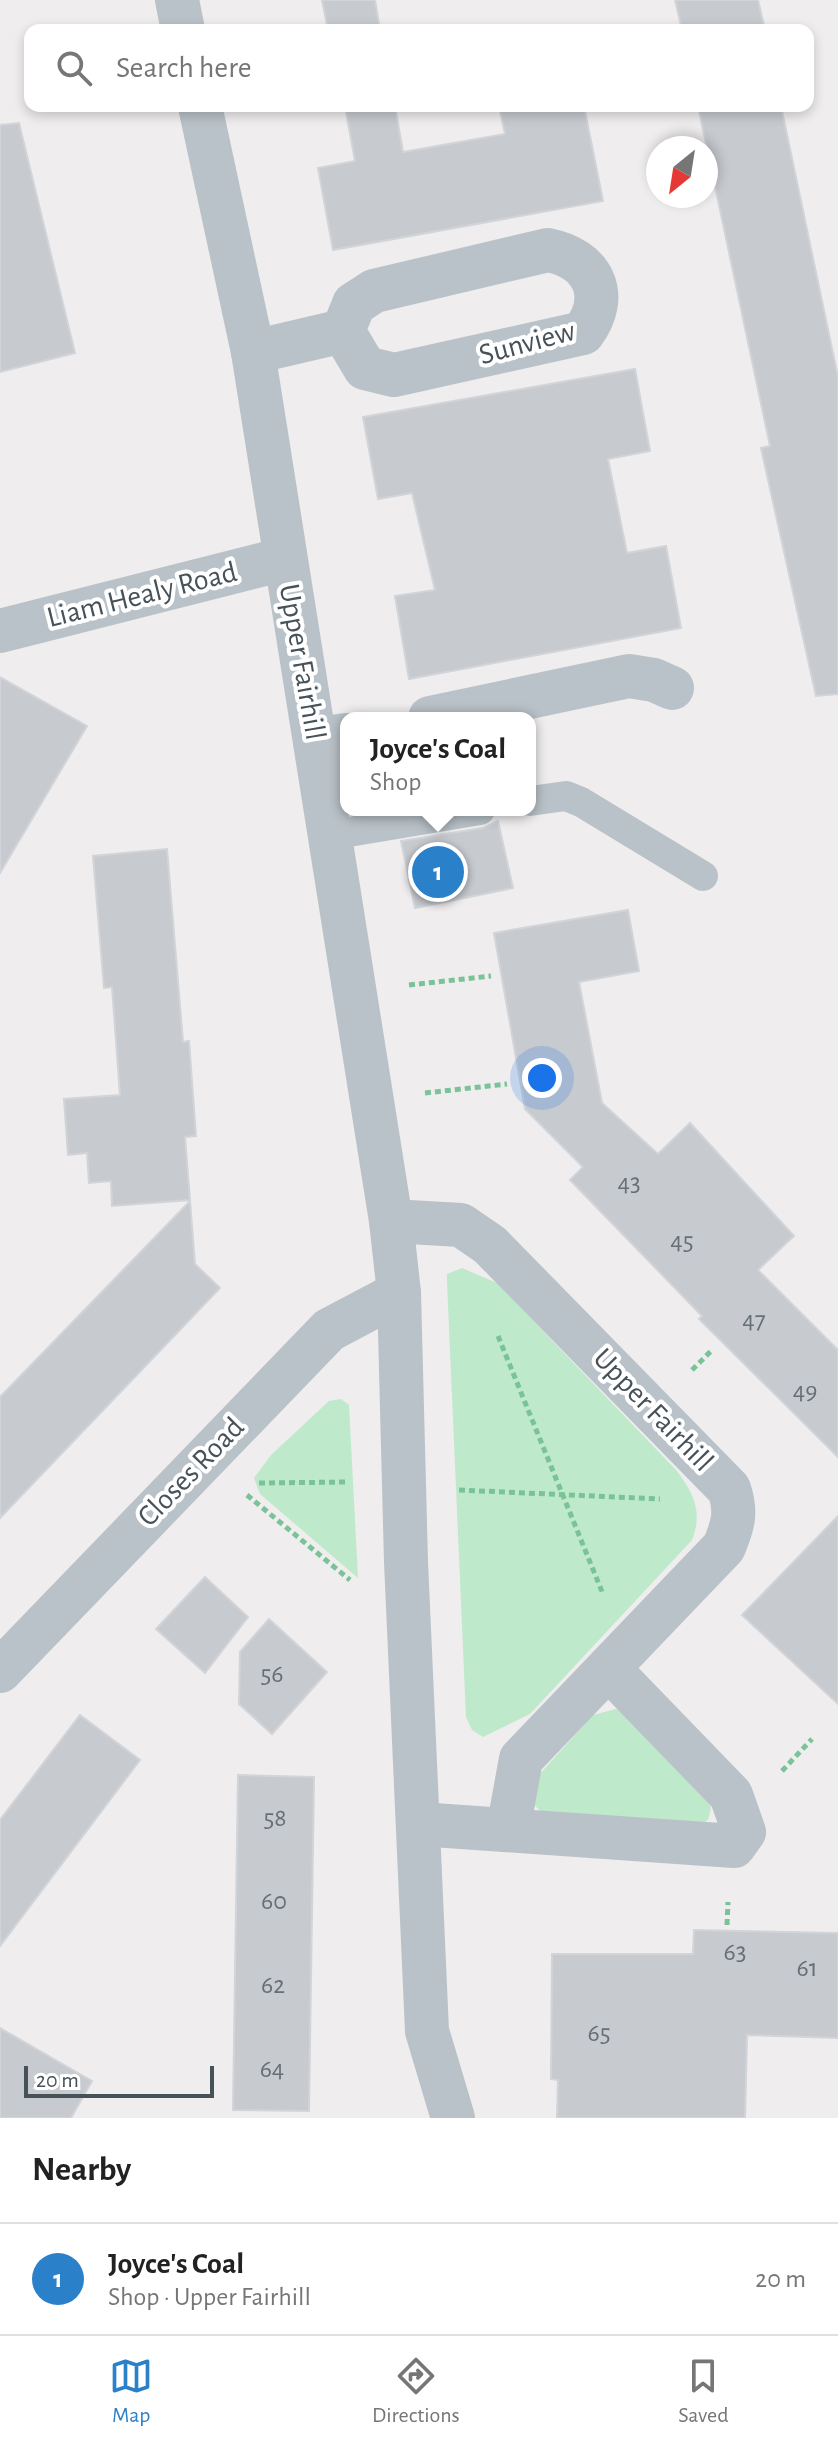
<!DOCTYPE html>
<html lang="en">
<head>
<meta charset="utf-8">
<style>
	body { margin:0; font-family:"Alegreya Sans",sans-serif; background:#f2f2f2; color:#222 }
	.compass { position:absolute; left:646px; top:136px; width:72px; height:72px; border-radius:50%; background:#fff; box-shadow:0 4px 12px #0003; rotate:210deg }
	.scale { position:absolute; left:24px; bottom:20px; width:190px; box-sizing:border-box; padding-left:8px; border:4px solid #475158; border-top:0; font-size:22px; line-height:28px; white-space:nowrap; color:#475158; -webkit-text-stroke:6px #fff; paint-order:stroke }
	.you { position:absolute; left:542px; top:1078px; width:28px; height:28px; margin:-20px; border:6px solid #fff; border-radius:50%; background:#1a73e8; box-shadow:0 0 0 12px #1a73e833 }
	.badge { display:grid; place-items:center; width:52px; height:52px; border-radius:50%; background:#2b80ca; color:#fff; font-size:26px; font-weight:700 }
	.pin { position:absolute; translate:-50% -50%; border:4px solid #fff; box-shadow:0 2px 8px #0006 }
	.popup { position:absolute; left:340px; top:712px; width:196px; height:104px; box-sizing:border-box; display:grid; place-content:center; border-radius:16px; background:#fff; filter:drop-shadow(0 2px 6px #0005); font-size:26px; white-space:nowrap; color:#767676 }
	.popup b { font-size:30px; color:#222 }
	.popup::after { content:''; position:absolute; left:50%; top:100%; margin-left:-16px; border:16px solid transparent; border-top-color:#fff }
	.list { margin:0; padding:0; list-style:none }
	h2 { display:flex; justify-content:space-between; align-items:center; height:104px; margin:0; padding:0 32px; font-size:34px }
	h2 small { font-size:26px; font-weight:400; color:#767676 }
	.list li { display:grid; grid-template-columns:52px 1fr auto; gap:24px; align-items:center; box-sizing:border-box; height:112px; padding:0 32px; border-top:2px solid #e0e0e0 }
	.list b { display:block; font-size:30px; white-space:nowrap }
	.list p { margin:0; font-size:26px; white-space:nowrap; color:#767676 }
	.list em { font-size:26px; font-style:normal; color:#767676 }
	.icon { flex:none; width:44px; height:44px; fill:none; stroke:currentColor; stroke-width:2; stroke-linecap:round; stroke-linejoin:round }
	.map { position:relative; flex:none; width:838px; height:2118px; overflow:hidden }
	.search { position:absolute; background:#fff; box-shadow:0 4px 12px #0003; left:24px; right:24px; top:24px; height:88px; display:flex; align-items:center; gap:20px; box-sizing:border-box; padding:0 28px; border-radius:16px; color:#767676; font-size:30px }
	.sheet { height:216px; background:#fff }
	nav { display:flex; justify-content:space-around; align-items:center; box-sizing:border-box; height:112px; border-top:2px solid #e0e0e0; background:#fff; font-size:22px; color:#767676 }
	nav a { display:grid; justify-items:center; gap:4px }
	nav .on { color:#2b80ca }
	.map>svg:first-child { display:block }
	.green { fill:#bfe9cb }
	.building { fill:#c7cacf; stroke:#d1d4d8; stroke-width:2 }
	.lines { fill:none; stroke-linecap:round; stroke-linejoin:round }
	.path { stroke:#7ac398; stroke-width:5; stroke-dasharray:6 4; stroke-linecap:butt }
	.service { stroke:#b9c2c8; stroke-width:30 }
	.minor { stroke:#b9c2c8; stroke-width:44 }
	.tertiary { stroke:#b9c2c8; stroke-width:44 }
	.labels { text-anchor:middle; dominant-baseline:central; stroke-width:8; stroke-linejoin:round; paint-order:stroke }
	.number-label { font-size:26px; fill:#676f76 }
	.street-label { font-size:30px; fill:#475158; stroke:#fff }
</style>
</head>
<body>
<div class="map">
<svg width="838" height="2118" viewBox="0 0 838 2118">
	<rect width="100%" height="100%" fill="#efeded"/>
	<path class="green" d="M462 1268 497 1283 677 1471C694 1494 703 1512 692 1540L530 1714 483 1737 472 1730 466 1717 447 1282V1274Z
		M341 1399 349 1405 358 1578 260 1494 254 1478 271 1455 329 1401Z
		M616 1709 636 1717 708 1799 711 1808 708 1820 697 1826 545 1815 533 1804 537 1777 593 1715Z"/>
	<path class="building" d="M322 0H375L380 30H328Z
		M675 0H758L765 30H682Z
		M345 106H395L403 152 505 134 499 106H584L603 201 333 250 318 168 355 161Z
		M698 106H781L838 377V694L816 696 761 448 770 446Z
		M19 123 75 353 0 372V125Z
		M635 369 650 451 608 459 627 553 666 546 681 628 409 679 395 596 435 590 412 493 378 499 363 417Z
		M0 677 87 726 0 873Z
		M498 821 513 888 415 908 401 841 483 828Z
		M167 849 183 1042 189 1041 196 1136 185 1137 190 1200 112 1206 111 1181 89 1183 87 1153 68 1155 64 1099 120 1095 112 987 104 988 93 856Z
		M628 910 639 971 579 982 602 1103 658 1154 690 1123 794 1236 758 1270 838 1350V1457L699 1319 702 1316 570 1180 583 1167 525 1109 494 933Z
		M190 1201 195 1264 220 1288 0 1518V1397Z
		M838 1516V1704L742 1615Z
		M205 1577 248 1617 205 1673 156 1629Z
		M269 1619 327 1672 272 1734 239 1704 240 1652Z
		M80 1715 140 1760 0 1946V1820Z
		M238 1775 314 1777 309 2111 233 2110Z
		M694 1930 838 1933V2038L747 2035 745 2118H557L558 2080 551 2079 552 1954H693Z
		M0 2028 92 2081 71 2118H0Z"/>
	<g class="lines">
		<path class="path" d="M409 985 491 976
			M425 1093 507 1084
			M498 1336 603 1594
			M692 1370 711 1351
			M259 1483 349 1482
			M459 1490 660 1499
			M247 1495 350 1580
			M782 1771 812 1739
			M727 1925 728 1902"/>
		<path class="service" d="M530 801 566 796 581 802 703 876
			M331 835 480 810"/>
		<path class="minor" d="M253 352 343 331 354 304 374 291 548 250C593 259 611 295 583 333L394 375 365 368 343 331
			M0 631 284 559
			M430 718 629 676 654 680 672 688
			M316 739 346 735
			M391 1221 461 1225 490 1245 729 1489C737 1512 733 1525 724 1547L521 1759 508 1830
			M0 1671 329 1330 399 1293
			M419 1824 734 1846 744 1832 731 1795 609 1669"/>
		<path class="tertiary" d="M177 0 183 30
			M200 106 253 352 391 1221 399 1293 406 1562 427 2031 453 2118"/>
	</g>
	<g class="labels">
		<g class="number-label">
			<text x="629" y="1183">43</text>
			<text x="682" y="1241">45</text>
			<text x="754" y="1320">47</text>
			<text x="805" y="1391">49</text>
			<text x="272" y="1674">56</text>
			<text x="275" y="1818">58</text>
			<text x="274" y="1901">60</text>
			<text x="735" y="1952">63</text>
			<text x="807" y="1968">61</text>
			<text x="273" y="1985">62</text>
			<text x="599" y="2033">65</text>
			<text x="272" y="2069">64</text>
		</g>
		<g class="street-label">
			<text transform="translate(527 343) rotate(-15)">Sunview</text>
			<text transform="translate(142 595) rotate(-14)">Liam Healy Road</text>
			<text transform="translate(302 662) rotate(80)">Upper Fairhill</text>
			<text transform="translate(653 1410) rotate(46)">Upper Fairhill</text>
			<text transform="translate(191 1472) rotate(-46)">Closes Road</text>
		</g>
	</g>
</svg>
<svg class="compass" viewBox="-18 -18 36 36"><path d="M0-13l5 13h-10z" fill="#e53935"/><path d="M0 13l5-13h-10z" fill="#767676"/></svg>
<div class="scale">20 m</div>
<div class="you"></div>
<div class="pin badge" style="left:438px;top:872px">1</div>
<div class="popup"><b>Joyce's Coal</b>Shop</div>
<div class="search"><svg class="icon" aria-label="search" viewBox="0 0 24 24"><circle cx="10" cy="10" r="6"/><path d="M15 15l6 6"/></svg>Search here</div>
</div>
<section class="sheet">
<h2>Nearby<small></small></h2>
<ul class="list">
<li><span class="badge">1</span><div><b>Joyce's Coal</b><p>Shop · Upper Fairhill</p></div><em>20 m</em></li>
</ul>
</section>
<nav>
<a class="on"><svg class="icon" aria-label="map" viewBox="0 0 24 24"><path d="M3 6l6-2 6 2 6-2v14l-6 2-6-2-6 2zM9 4v14M15 6v14"/></svg>Map</a>
<a><svg class="icon" aria-label="directions" viewBox="0 0 24 24"><path d="M12 3l9 9-9 9-9-9zM9 14v-3h6M13 9l2 2-2 2"/></svg>Directions</a>
<a><svg class="icon" aria-label="saved" viewBox="0 0 24 24"><path d="M7 4h10v16l-5-4-5 4z"/></svg>Saved</a>
</nav>
</body>
</html>
